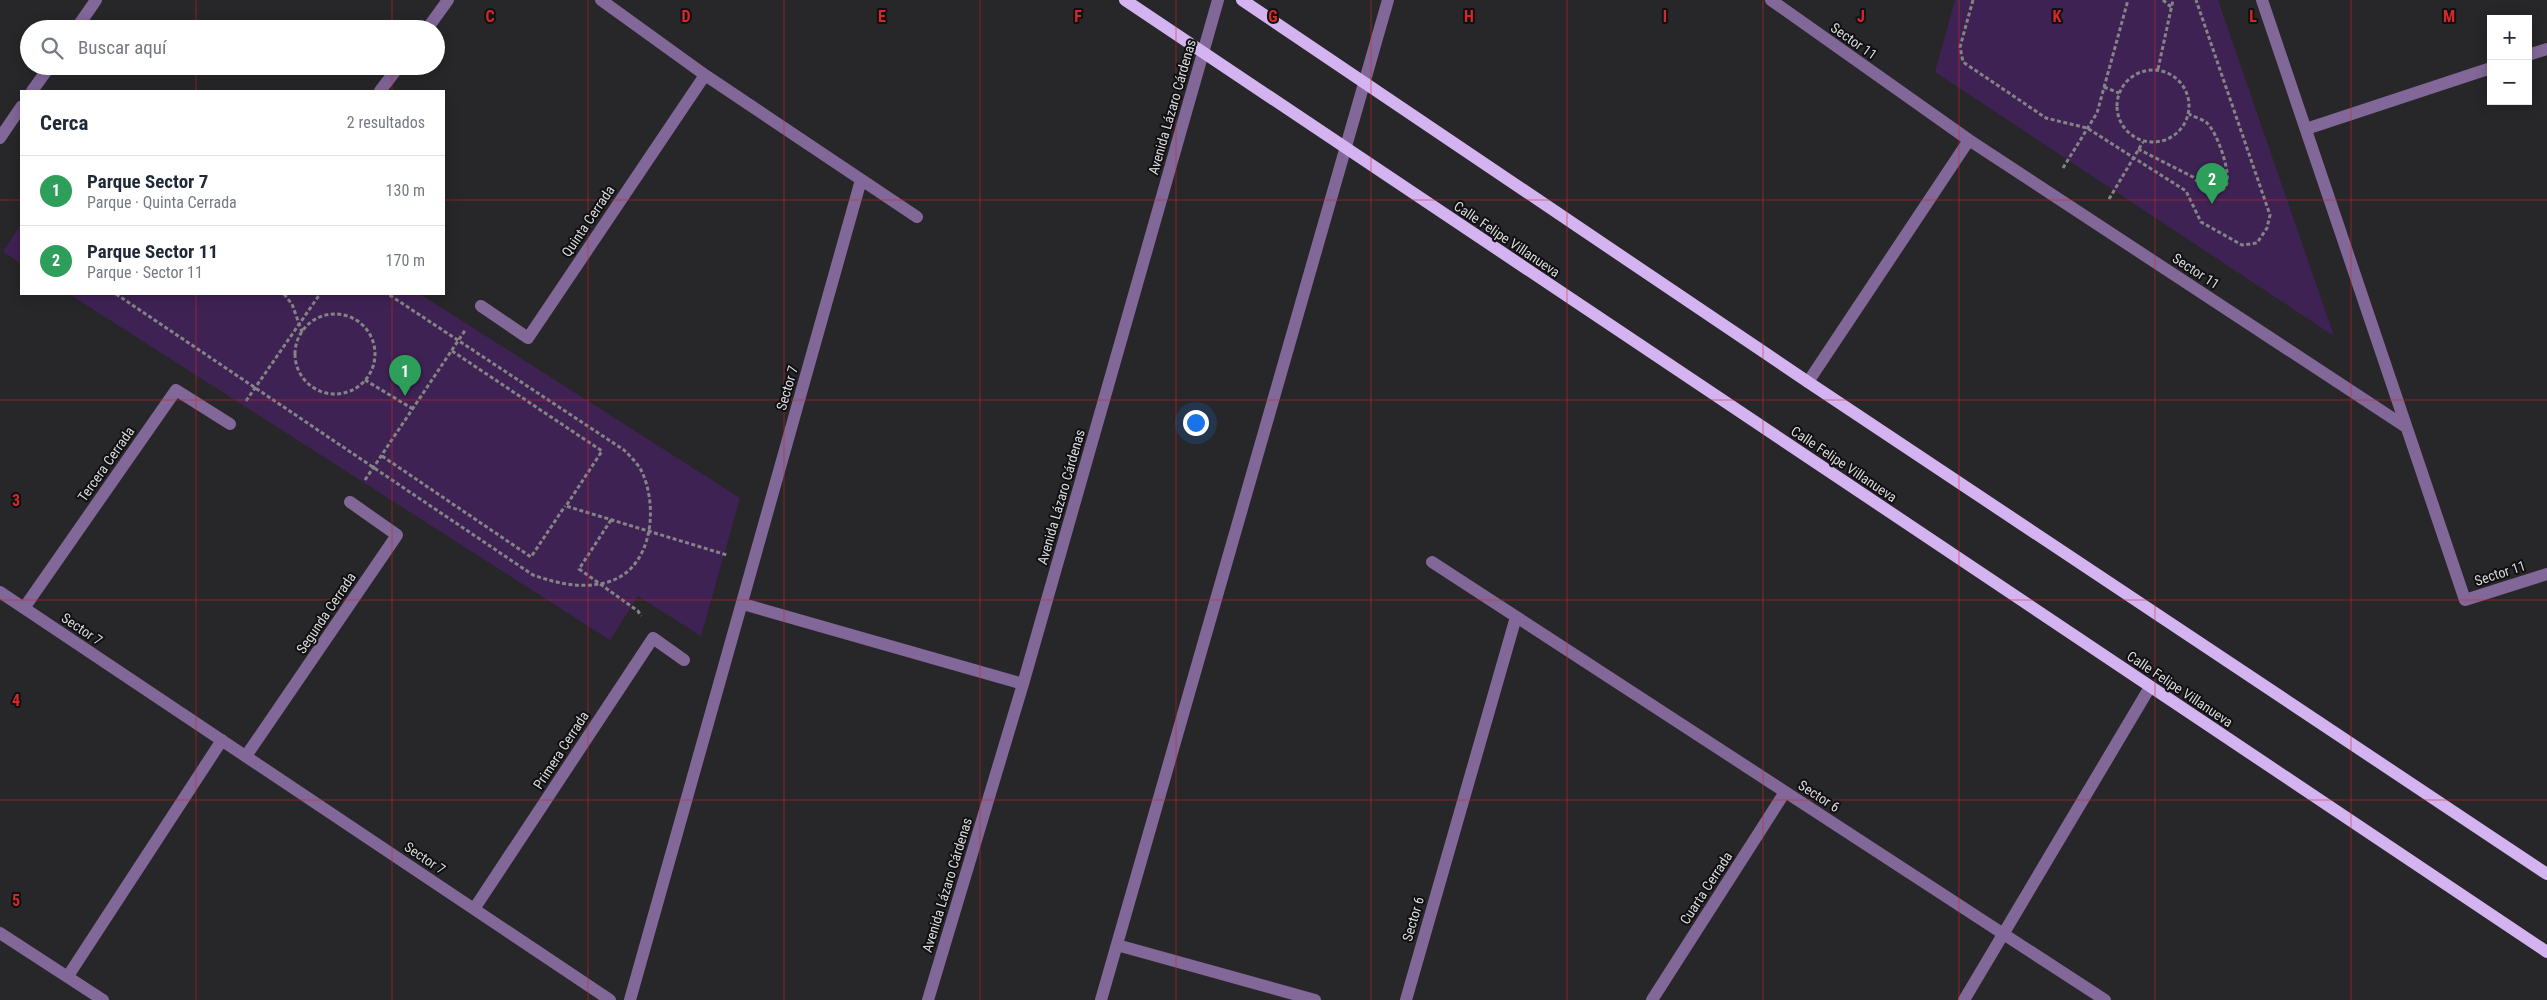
<!DOCTYPE html>
<html lang="es">
<head>
<meta charset="utf-8">
<style>
	body { margin:0; font-family:"Roboto Condensed",sans-serif; background:#f6f6f7; color:#1f2937 }
	.controls { position:absolute; right:15px; top:15px; display:grid; overflow:hidden; border-radius:0px; box-shadow:0 2px 12px #0003 }
	.controls button { width:45px; height:45px; display:grid; place-items:center; padding:0; border:0; border-bottom:1px solid #e0e1e3; background:#fff; color:#1f2937; font:25px sans-serif }
	.you { position:absolute; left:1195px; top:422px; width:18px; height:18px; margin:-12px; border:4px solid #fff; border-radius:50%; background:#1a73e8; box-shadow:0 0 0 8px #1a73e833 }
	.badge { display:grid; place-items:center; width:32px; height:32px; border-radius:50%; background:#0f766e; color:#fff; font-size:16px; font-weight:700 }
	.pin { position:absolute; translate:-50% -41px; filter:drop-shadow(0 1px 2px #0008) }
	.pin::after { content:''; position:absolute; top:26px; width:18px; height:15px; background:inherit; clip-path:polygon(0 0,100% 0,50% 100%) }
	.list { margin:0; padding:0; list-style:none }
	h2 { display:flex; justify-content:space-between; align-items:center; height:65px; margin:0; padding:0 20px; font-size:21px }
	h2 small { font-size:16px; font-weight:400; color:#747a83 }
	.list li { display:grid; grid-template-columns:32px 1fr auto; gap:15px; align-items:center; box-sizing:border-box; height:70px; padding:0 20px; border-top:1px solid #e0e1e3 }
	.list b { display:block; font-size:19px; white-space:nowrap }
	.list p { margin:0; font-size:16px; white-space:nowrap; color:#747a83 }
	.list em { font-size:16px; font-style:normal; color:#747a83 }
	.icon { flex:none; width:28px; height:28px; fill:none; stroke:currentColor; stroke-width:2; stroke-linecap:round; stroke-linejoin:round }
	.map { position:relative; flex:none; width:2547px; height:1000px; overflow:hidden }
	.search { position:absolute; background:#fff; box-shadow:0 2px 12px #0003; left:20px; top:20px; width:425px; height:55px; display:flex; align-items:center; gap:12px; box-sizing:border-box; padding:0 18px; border-radius:28px; color:#747a83; font-size:19px }
	.panel { position:absolute; background:#fff; box-shadow:0 2px 12px #0003; left:20px; top:90px; width:425px; height:205px; border-radius:0px }
	.map>svg:first-child { display:block }
	.green { fill:#3f2254 }
	.lines { fill:none; stroke-linecap:round; stroke-linejoin:round }
	.path { stroke:#848385; stroke-width:3; stroke-dasharray:4 2.5; stroke-linecap:butt }
	.minor { stroke:#826799; stroke-width:12 }
	.major { stroke:#d4b3f1; stroke-width:12 }
	.grid { fill:none; stroke:#d62828; stroke-width:1; stroke-opacity:0.55 }
	.labels { text-anchor:middle; dominant-baseline:central; stroke-width:4; stroke-linejoin:round; paint-order:stroke }
	.street-label { font-size:14px; fill:#d9d8da; stroke:#100f11 }
	.grid-label { font-size:16px; text-anchor:middle; font-weight:bold; fill:#d62828; stroke:#100f11; stroke-width:4; stroke-linejoin:round; paint-order:stroke }
</style>
</head>
<body>
<div class="map">
<svg width="2547" height="1000" viewBox="0 0 2547 1000">
	<rect width="100%" height="100%" fill="#272629"/>
	<path class="green" d="M1955 0H2218L2334 336 1935 72Z
		M21 224V263L3 252Z
		M69 294H420L740 498 701 636 638 596 610 640Z"/>
	<g class="lines">
		<path class="path" d="M1973 0 1960 47 1963 62 2046 118 2087 128 2186 191 2201 222 2242 245 2257 243 2267 228 2270 215 2196 0
			M2163 0 2171 7
			M2158 69 2173 0
			M2117 106a36 36 0 1 1 72 0a36 36 0 1 1-72 0Z
			M2104 87 2119 93
			M2138 149 2193 177 2209 193C2216 193 2223 192 2226 186 2232 174 2217 132 2207 123 2202 119 2194 117 2189 114
			M2063 168 2097 113 2128 0
			M2109 199 2143 142
			M116 294 533 575C559 584 582 589 608 582 653 569 659 506 641 470 637 463 630 456 624 450L388 294
			M284 294 292 304 302 332
			M295 354a40 40 0 1 1 80 0a40 40 0 1 1-80 0Z
			M452 351 602 451 566 506 727 555
			M365 380 413 409
			M246 401 320 294
			M382 456 531 557 565 506
			M365 480 466 329
			M611 520 579 569 638 611 641 616"/>
		<path class="minor" d="M601 0 705 75 917 217
			M1771 0 1969 140 2406 427
			M2262 0 2465 600 2547 574
			M76 29 96 0
			M427 29 448 0
			M2528 55 2547 49
			M32 91 50 66
			M380 91 399 66
			M2306 129 2491 68
			M0 138 21 107
			M481 306 528 338 705 75
			M1808 382 1969 140
			M1432 562 2105 1000
			M0 592 610 1000
			M743 604 1023 684
			M24 608 176 390 230 424
			M246 756 397 535 350 502
			M474 909 653 638 684 660
			M0 933 103 1000
			M1117 945 1315 1000
			M68 976 222 740
			M630 1000 861 180
			M928 1000 1023 684 1218 0
			M1101 1000 1388 0
			M1406 1000 1516 617
			M1652 1000 1785 792
			M1964 1000 2150 687"/>
		<path class="major" d="M1125 0 2547 952
			M1242 0 1808 382 2547 874"/>
	</g>
	<path class="grid" d="M196 0V29M392 0V29M588 0V1000M784 0V1000M980 0V1000M1176 0V1000M1371 0V1000M1567 0V1000M1763 0V1000M1959 0V1000M2155 0V1000M2351 0V1000M196 66V91M392 66V91M0 200H21M444 200H2547M196 294V1000M392 294V1000M0 400H2547M0 600H2547M0 800H2547"/>
	<g class="labels">
		<g class="street-label">
			<text transform="translate(1854 41) rotate(35)">Sector 11</text>
			<text transform="translate(1172 107) rotate(-74)">Avenida Lázaro Cárdenas</text>
			<text transform="translate(588 221) rotate(-56)">Quinta Cerrada</text>
			<text transform="translate(1507 239) rotate(34)">Calle Felipe Villanueva</text>
			<text transform="translate(2196 271) rotate(33)">Sector 11</text>
			<text transform="translate(787 388) rotate(-74)">Sector 7</text>
			<text transform="translate(106 464) rotate(-55)">Tercera Cerrada</text>
			<text transform="translate(1844 464) rotate(34)">Calle Felipe Villanueva</text>
			<text transform="translate(1061 497) rotate(-74)">Avenida Lázaro Cárdenas</text>
			<text transform="translate(2500 573) rotate(-18)">Sector 11</text>
			<text transform="translate(326 613) rotate(-56)">Segunda Cerrada</text>
			<text transform="translate(82 629) rotate(34)">Sector 7</text>
			<text transform="translate(2180 689) rotate(34)">Calle Felipe Villanueva</text>
			<text transform="translate(561 750) rotate(-57)">Primera Cerrada</text>
			<text transform="translate(1819 796) rotate(33)">Sector 6</text>
			<text transform="translate(425 858) rotate(34)">Sector 7</text>
			<text transform="translate(947 885) rotate(-73)">Avenida Lázaro Cárdenas</text>
			<text transform="translate(1706 888) rotate(-57)">Cuarta Cerrada</text>
			<text transform="translate(1413 919) rotate(-74)">Sector 6</text>
		</g>
	</g>
	<g class="grid-label">
		<text x="490" y="22">C</text>
		<text x="686" y="22">D</text>
		<text x="882" y="22">E</text>
		<text x="1078" y="22">F</text>
		<text x="1273" y="22">G</text>
		<text x="1469" y="22">H</text>
		<text x="1665" y="22">I</text>
		<text x="1861" y="22">J</text>
		<text x="2057" y="22">K</text>
		<text x="2253" y="22">L</text>
		<text x="2449" y="22">M</text>
		<text x="16" y="506">3</text>
		<text x="16" y="706">4</text>
		<text x="16" y="906">5</text>
	</g>
</svg>
<div class="controls">
<button>+</button>
<button>−</button>
</div>
<div class="you"></div>
<div class="pin badge" style="left:405px;top:396px;background:#2e9e5b">1</div>
<div class="pin badge" style="left:2212px;top:204px;background:#2e9e5b">2</div>
<div class="search"><svg class="icon" aria-label="search" viewBox="0 0 24 24"><circle cx="10" cy="10" r="6"/><path d="M15 15l6 6"/></svg>Buscar aquí</div>
<section class="panel">
<h2>Cerca<small>2 resultados</small></h2>
<ul class="list">
<li><span class="badge" style="background:#2e9e5b">1</span><div><b>Parque Sector 7</b><p>Parque · Quinta Cerrada</p></div><em>130 m</em></li>
<li><span class="badge" style="background:#2e9e5b">2</span><div><b>Parque Sector 11</b><p>Parque · Sector 11</p></div><em>170 m</em></li>
</ul>
</section>
</div>
</body>
</html>
